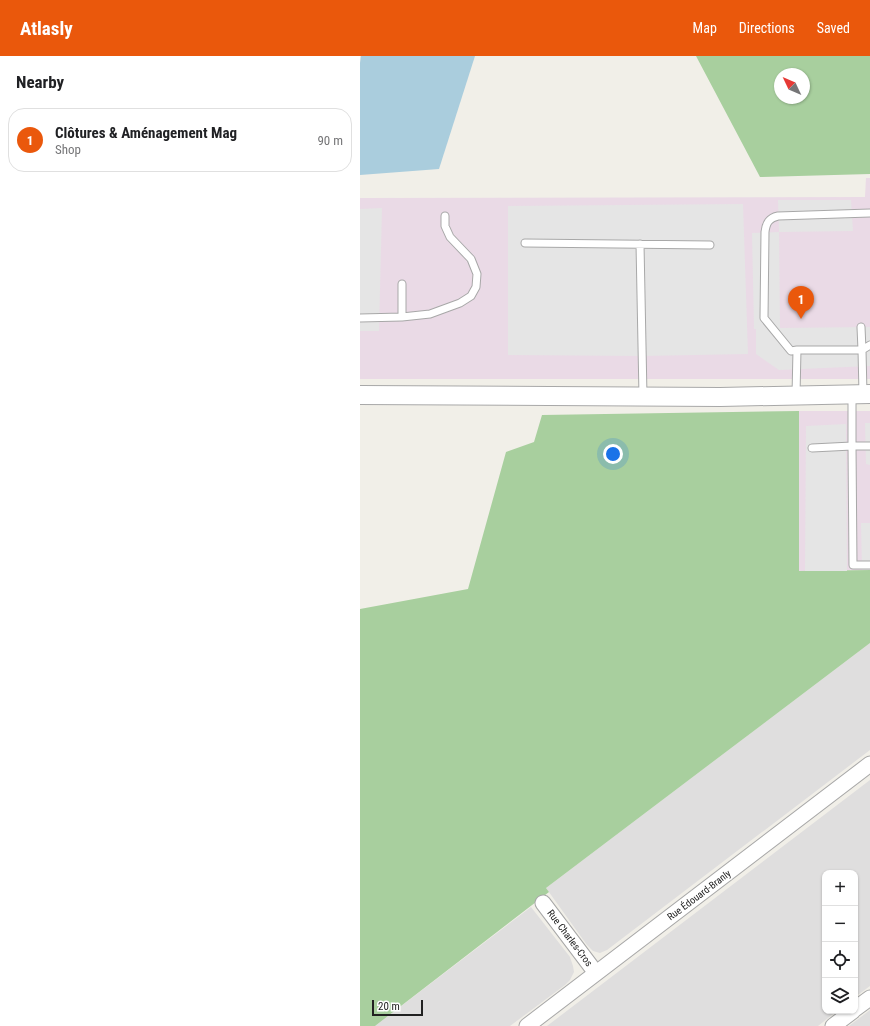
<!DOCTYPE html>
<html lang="en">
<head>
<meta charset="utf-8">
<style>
	body { margin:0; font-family:"Roboto Condensed",sans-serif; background:#f2f2f2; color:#202124 }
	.controls { position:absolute; right:12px; bottom:12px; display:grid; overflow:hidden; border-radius:8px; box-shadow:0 1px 3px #0004 }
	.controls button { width:36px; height:36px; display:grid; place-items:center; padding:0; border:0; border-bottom:1px solid #e0e0e0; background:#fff; color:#202124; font:20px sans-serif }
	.compass { position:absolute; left:414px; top:12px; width:36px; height:36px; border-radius:50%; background:#fff; box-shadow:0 1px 3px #0004; rotate:314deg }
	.scale { position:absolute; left:12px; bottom:10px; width:51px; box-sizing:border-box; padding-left:4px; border:2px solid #212121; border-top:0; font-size:11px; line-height:14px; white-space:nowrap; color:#212121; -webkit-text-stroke:3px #fff; paint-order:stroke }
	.you { position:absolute; left:253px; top:398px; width:14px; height:14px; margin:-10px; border:3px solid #fff; border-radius:50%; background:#1a73e8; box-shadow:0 0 0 6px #1a73e833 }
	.badge { display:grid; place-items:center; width:26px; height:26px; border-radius:50%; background:#ea580c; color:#fff; font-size:13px; font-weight:700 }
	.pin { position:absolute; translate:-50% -33px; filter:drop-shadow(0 1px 2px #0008) }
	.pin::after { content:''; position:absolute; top:21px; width:14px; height:12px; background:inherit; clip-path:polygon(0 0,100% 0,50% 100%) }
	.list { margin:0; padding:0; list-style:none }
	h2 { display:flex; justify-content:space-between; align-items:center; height:52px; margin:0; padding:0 16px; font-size:17px }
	h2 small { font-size:13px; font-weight:400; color:#757577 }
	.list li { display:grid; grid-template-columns:26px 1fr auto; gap:12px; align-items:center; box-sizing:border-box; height:64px; margin:0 8px 8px; padding:0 8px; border:1px solid #e0e0e0; border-radius:16px }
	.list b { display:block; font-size:15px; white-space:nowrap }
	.list p { margin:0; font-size:13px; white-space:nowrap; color:#757577 }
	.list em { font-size:13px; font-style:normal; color:#757577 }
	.icon { flex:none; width:22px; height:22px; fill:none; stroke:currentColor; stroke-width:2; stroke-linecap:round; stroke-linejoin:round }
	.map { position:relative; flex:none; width:510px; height:970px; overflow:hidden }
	header { display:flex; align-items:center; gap:24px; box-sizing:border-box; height:56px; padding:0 20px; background:#ea580c; color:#fff }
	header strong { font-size:19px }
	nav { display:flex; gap:22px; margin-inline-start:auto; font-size:14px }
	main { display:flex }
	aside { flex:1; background:#fff }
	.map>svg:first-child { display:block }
	.residential { fill:#dfdede }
	.industrial { fill:#eadae6 }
	.forest { fill:#a8cf9e; fill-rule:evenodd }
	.parking { fill:#e5e5e5 }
	.water { fill:#aacddd }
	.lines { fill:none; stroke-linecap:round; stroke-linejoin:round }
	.service-casing { stroke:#a8a8a8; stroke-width:9 }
	.minor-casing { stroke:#a8a8a8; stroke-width:17 }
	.tertiary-casing { stroke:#a8a8a8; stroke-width:20 }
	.service { stroke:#fff; stroke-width:7 }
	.minor { stroke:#fff; stroke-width:15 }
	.tertiary { stroke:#fff; stroke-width:18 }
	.labels { text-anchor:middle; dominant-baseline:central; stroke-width:3; stroke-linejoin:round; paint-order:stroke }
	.street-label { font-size:10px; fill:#212121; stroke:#fff }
</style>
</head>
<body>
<header>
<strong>Atlasly</strong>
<nav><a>Map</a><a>Directions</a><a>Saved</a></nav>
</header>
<main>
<aside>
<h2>Nearby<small></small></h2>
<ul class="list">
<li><span class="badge">1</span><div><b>Clôtures &amp; Aménagement Mag</b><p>Shop</p></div><em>90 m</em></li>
</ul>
</aside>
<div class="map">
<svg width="510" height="970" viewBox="0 0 510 970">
	<rect width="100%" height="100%" fill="#f1efe8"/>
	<path class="residential" d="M510 587V694L247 894 240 897 233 895 227 889 186 832Z
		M510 724V930L495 941V817H465V955H477L458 970H187Z
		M171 851 210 901 213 910 214 916 210 924 205 929 150 970H15Z
		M510 954V970H489Z"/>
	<path class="industrial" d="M506 122H510V323H0V142L505 141Z
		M439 355H510V514L439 515Z"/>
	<path class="forest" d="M336 0H510V118L400 121ZM420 18H444V42H420Z
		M439 355V515L510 514V587L186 832 189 836 15 970H0V553L108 533 146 396 174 386 182 359Z"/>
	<path class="parking" d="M418 144H491L493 175 419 176 420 272 510 271V310L419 314 396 298V273H394L392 177 419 176Z
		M383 148 388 298 282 300 148 299V150Z
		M22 152 19 275H0V153Z
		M505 367H510V409L506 408Z
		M486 368 487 515H445L446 370Z
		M501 467H510V514H502Z"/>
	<path class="water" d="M1 0H115L79 113 0 119V7Z"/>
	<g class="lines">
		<defs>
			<path id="service" d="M165 187 350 189
				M280 188 283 340
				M42 228V261
				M0 262 42 261 70 258 100 247 111 240 116 231 117 218 111 203 90 181 85 170V160
				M501 271 502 294 510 289
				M437 294 431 295 404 262 405 176C406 167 409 162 418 160L510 157
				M436 339 437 294H502L503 338
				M492 339V390H510
				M452 392 492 390 493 509H510"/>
			<path id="minor" d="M183 847 236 917
				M495 953 510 942
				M167 970 510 708
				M473 970 493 955"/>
			<path id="tertiary" d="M0 339 360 341 510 338"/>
		</defs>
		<use href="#service" class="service-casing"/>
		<use href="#minor" class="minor-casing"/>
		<use href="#tertiary" class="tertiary-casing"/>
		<use href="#service" class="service"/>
		<use href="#minor" class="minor"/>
		<use href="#tertiary" class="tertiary"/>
	</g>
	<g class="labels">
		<g class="street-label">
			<text transform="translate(339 839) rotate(-37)">Rue Édouard-Branly</text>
			<text transform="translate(210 882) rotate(53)">Rue Charles-Cros</text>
		</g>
	</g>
</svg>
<div class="controls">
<button>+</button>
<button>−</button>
<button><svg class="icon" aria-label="locate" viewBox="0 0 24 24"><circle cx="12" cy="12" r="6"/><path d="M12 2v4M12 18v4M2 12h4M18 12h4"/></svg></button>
<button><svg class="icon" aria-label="layers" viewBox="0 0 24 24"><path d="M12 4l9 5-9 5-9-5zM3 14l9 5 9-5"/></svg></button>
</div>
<svg class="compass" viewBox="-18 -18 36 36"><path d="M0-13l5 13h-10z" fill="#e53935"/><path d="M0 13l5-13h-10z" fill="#757577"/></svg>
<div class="scale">20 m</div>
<div class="you"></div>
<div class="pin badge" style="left:441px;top:263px">1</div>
</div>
</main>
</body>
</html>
